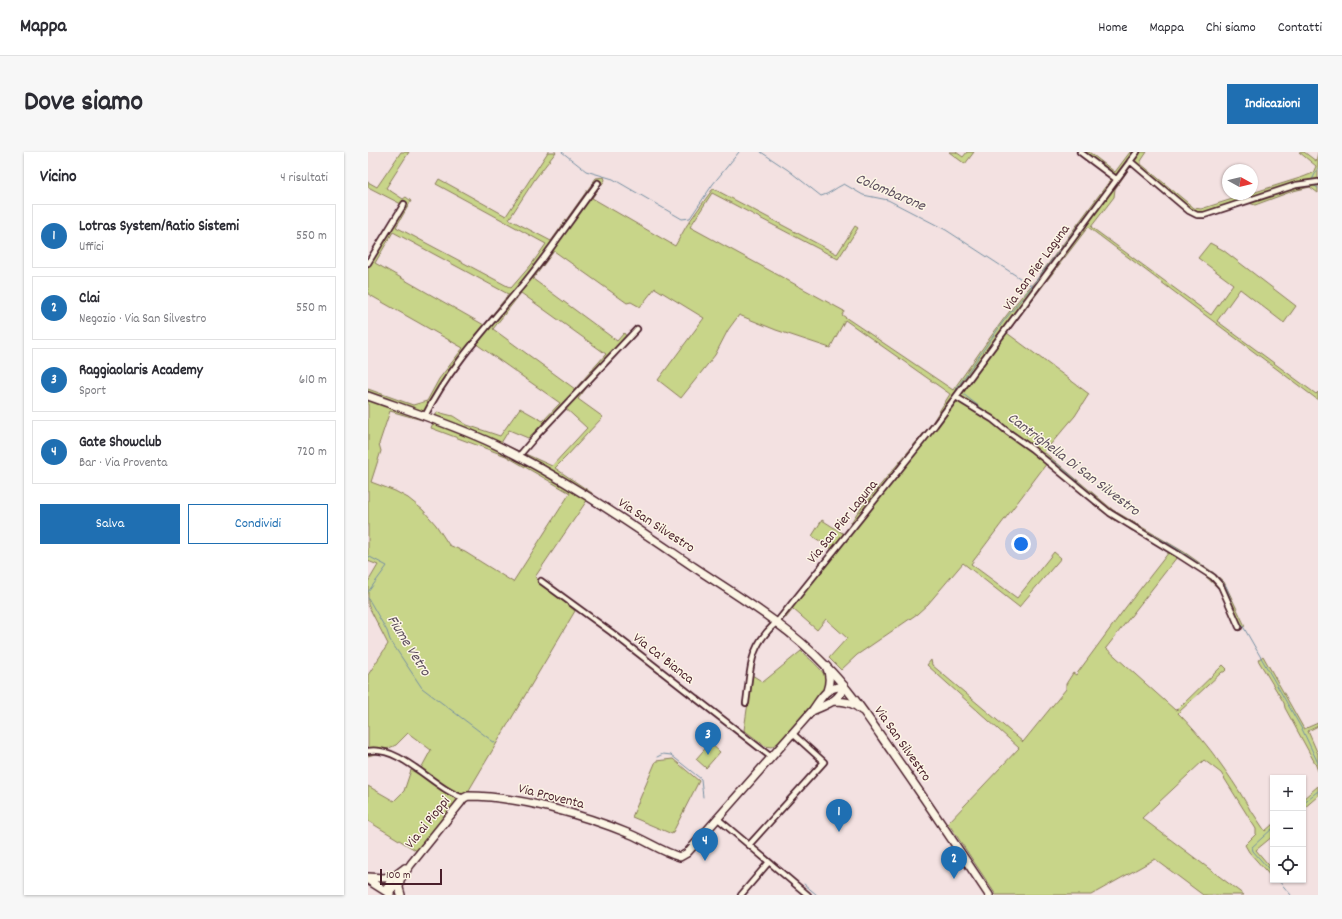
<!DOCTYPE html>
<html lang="it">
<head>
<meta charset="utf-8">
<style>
	body { margin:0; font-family:Dekko,sans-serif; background:#f7f7f7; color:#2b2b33 }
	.controls { position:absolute; right:12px; bottom:12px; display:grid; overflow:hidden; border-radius:0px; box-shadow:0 1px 3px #0004 }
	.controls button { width:36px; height:36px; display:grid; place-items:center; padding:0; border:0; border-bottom:1px solid #e1e1e2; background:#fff; color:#2b2b33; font:20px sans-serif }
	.compass { position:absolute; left:854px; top:12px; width:36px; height:36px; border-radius:50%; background:#fff; box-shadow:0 1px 3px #0004; rotate:98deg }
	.scale { position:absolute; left:12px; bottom:10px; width:62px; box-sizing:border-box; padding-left:4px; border:2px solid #4a1f2b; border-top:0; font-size:11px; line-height:14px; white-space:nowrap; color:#4a1f2b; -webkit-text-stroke:3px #fcf5e5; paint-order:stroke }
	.you { position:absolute; left:653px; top:392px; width:14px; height:14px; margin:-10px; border:3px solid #fff; border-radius:50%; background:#1a73e8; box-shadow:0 0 0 6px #1a73e833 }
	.badge { display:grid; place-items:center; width:26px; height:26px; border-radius:50%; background:#1f6fb2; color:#fff; font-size:13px; font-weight:700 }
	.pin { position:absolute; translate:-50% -33px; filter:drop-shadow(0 1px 2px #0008) }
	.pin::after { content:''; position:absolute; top:21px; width:14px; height:12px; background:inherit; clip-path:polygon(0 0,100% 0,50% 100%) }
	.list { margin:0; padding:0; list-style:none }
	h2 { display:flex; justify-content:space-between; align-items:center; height:52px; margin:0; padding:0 16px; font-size:17px }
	h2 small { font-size:13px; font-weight:400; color:#7c7c81 }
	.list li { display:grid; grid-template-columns:26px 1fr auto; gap:12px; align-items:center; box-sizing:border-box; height:64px; margin:0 8px 8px; padding:0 8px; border:1px solid #e1e1e2; border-radius:0px }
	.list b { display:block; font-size:15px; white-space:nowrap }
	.list p { margin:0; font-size:13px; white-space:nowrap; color:#7c7c81 }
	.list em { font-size:13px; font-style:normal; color:#7c7c81 }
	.actions { display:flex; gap:8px; padding:12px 16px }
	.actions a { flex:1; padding:9px 0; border:1px solid #1f6fb2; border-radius:0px; text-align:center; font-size:14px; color:#1f6fb2 }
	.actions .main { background:#1f6fb2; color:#fff }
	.icon { flex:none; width:22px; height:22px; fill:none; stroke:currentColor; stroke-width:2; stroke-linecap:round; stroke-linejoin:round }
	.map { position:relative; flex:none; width:950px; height:743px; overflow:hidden; border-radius:0px }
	header { display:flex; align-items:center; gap:24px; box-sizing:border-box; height:56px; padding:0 20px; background:#fff; border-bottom:1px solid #e1e1e2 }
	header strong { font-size:19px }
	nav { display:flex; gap:22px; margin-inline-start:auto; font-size:14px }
	.intro { display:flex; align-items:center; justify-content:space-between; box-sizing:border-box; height:96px; padding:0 24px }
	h1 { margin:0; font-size:28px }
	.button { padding:10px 18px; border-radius:0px; background:#1f6fb2; color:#fff; font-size:14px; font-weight:700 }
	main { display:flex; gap:24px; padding:0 24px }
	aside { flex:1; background:#fff; border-radius:0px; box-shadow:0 1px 3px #0004 }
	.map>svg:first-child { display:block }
	.green { fill:#c8d589; stroke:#897a5a; fill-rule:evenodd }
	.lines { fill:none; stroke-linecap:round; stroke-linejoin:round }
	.stream { stroke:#758fa2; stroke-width:1 }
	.street-casing { stroke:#4a1f2b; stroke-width:8 }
	.secondary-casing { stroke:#4a1f2b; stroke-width:10 }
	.primary-casing { stroke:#4a1f2b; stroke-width:10 }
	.street { stroke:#fcf5e5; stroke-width:4.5 }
	.secondary { stroke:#fcf5e5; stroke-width:7 }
	.primary { stroke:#fcf5e5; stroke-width:7 }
	.labels { text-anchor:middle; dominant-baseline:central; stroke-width:3; stroke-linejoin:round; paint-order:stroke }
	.street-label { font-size:14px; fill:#4a1f2b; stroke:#fcf5e5 }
	.water-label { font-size:15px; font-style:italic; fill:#5c4e5d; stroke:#fcf5e5 }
</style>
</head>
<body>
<header>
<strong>Mappa</strong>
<nav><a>Home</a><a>Mappa</a><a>Chi siamo</a><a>Contatti</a></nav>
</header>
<div class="intro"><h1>Dove siamo</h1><a class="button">Indicazioni</a></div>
<main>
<aside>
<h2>Vicino<small>4 risultati</small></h2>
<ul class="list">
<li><span class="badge">1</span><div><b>Lotras System/Ratio Sistemi</b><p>Uffici</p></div><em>550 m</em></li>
<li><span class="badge">2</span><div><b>Clai</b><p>Negozio · Via San Silvestro</p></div><em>550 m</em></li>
<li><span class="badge">3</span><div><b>Raggiaolaris Academy</b><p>Sport</p></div><em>610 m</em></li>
<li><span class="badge">4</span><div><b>Gate Showclub</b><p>Bar · Via Proventa</p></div><em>720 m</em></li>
</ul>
<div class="actions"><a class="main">Salva</a><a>Condividi</a></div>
</aside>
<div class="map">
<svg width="950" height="743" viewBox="0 0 950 743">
	<rect width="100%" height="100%" fill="#f3e1e1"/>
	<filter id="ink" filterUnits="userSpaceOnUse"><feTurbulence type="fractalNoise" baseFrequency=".025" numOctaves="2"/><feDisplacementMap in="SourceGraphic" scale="8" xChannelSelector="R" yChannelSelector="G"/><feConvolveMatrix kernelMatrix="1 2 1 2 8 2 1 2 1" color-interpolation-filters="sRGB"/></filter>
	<g filter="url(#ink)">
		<path class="green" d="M33 0H41L18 36 35 47 38 45 43 49 28 75 143 136 163 113 178 92 68 32 71 27 138 64 180 0H188L167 27 141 67 183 89 228 26 236 25 237 28 224 46 307 94 319 73 344 38 346 37 469 102 487 74 490 76 470 107 344 41 322 75 476 159 474 163 585 238C612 201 637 161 669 127L743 27 709 0H721L747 20 762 0H779L773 9V12L826 56 833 57 880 42H884V41L935 25 945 21 948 14 931 0H936L948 9 950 1V41L942 35 925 39 887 53 881 51 834 66 826 64 763 14 747 37 746 45 723 75 843 163 865 132 830 106 842 91 855 98 928 154 916 171 872 137 849 169 948 242 950 240V248L720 75 639 181 721 242 707 264 676 300 745 358 816 400 846 421 856 430 877 474 870 477 852 438 831 418C822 416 817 407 809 405L738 496 807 558 810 557 855 513 859 517 856 520H854L810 561C833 584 853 611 871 639 875 646 880 653 883 660L885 661 897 679 905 672V684L888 698 905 718V727L881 700 877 693 888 682V677L853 621 836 608 774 666 876 743H835L787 707 723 743H628L580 671 651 596 559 513 563 508 564 513 655 590 698 537V532L705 521 708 523 758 455 801 400 786 389 784 391 767 377 764 379 749 367 747 369 725 352 727 350 679 311 603 412 649 446 686 400 693 406 651 455 595 411 560 452 549 462 489 503 473 518 461 506 479 486 458 467 449 478 425 457 418 466 412 462 464 397 444 384 454 368 476 382 489 361 564 271 582 242 477 168 462 196 408 178 371 163 360 178 347 203 313 246 290 228 336 166 287 136 272 155 263 150 259 151 186 99 165 127 249 189 256 181 258 184 210 247 235 265C218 282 204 300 187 316L224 341 167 425 207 459 101 638 49 699 0 669V634L26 649 36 639 43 618 50 622 63 598 40 581 28 593 7 602 0 604V523L20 492 0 453V430L10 413 0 409V237L45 253 59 249 71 227 95 196 0 142V107L33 52 0 35V30L9 35ZM25 80 140 142V143L116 173 7 111ZM153 141 238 202 207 237 125 177ZM104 189 192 251 175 269 152 256 132 284 99 273 85 264 69 260 63 276 138 304 202 341 145 430 97 400 81 393 68 373 55 358 40 346 27 339 3 330 13 299 11 292 22 259 54 268 73 230ZM194 253 219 276 184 314 133 291 141 278 160 286Z
			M581 0H588L595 5 599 0H606L597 12Z
			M433 499C439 505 455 517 457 525 459 530 457 534 456 538L411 590 403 595 397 594 376 578 384 523 395 530Z
			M895 504 936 577 950 571V574L940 579 950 602V619L947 611 917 556 916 551 890 508Z
			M342 591 352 600 338 616 328 607Z
			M305 607 331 629 304 682 264 665 288 609Z
			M950 634V644L935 657V647Z"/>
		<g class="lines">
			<path class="stream" d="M194 0 218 19 245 27 314 67 322 66 345 32 371 0
				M393 0 420 18 453 44C462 42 467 36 476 32L495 43 520 48 578 78 664 134
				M717 0 748 23
				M944 28 950 16
				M945 33 950 36
				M589 238 588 237 635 170 664 134 744 29
				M595 242 625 265
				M631 269 693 315 745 360 808 396 848 423 858 434 868 462 935 579 950 611
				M0 404 19 414 0 440
				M0 446 19 479 22 488 54 536 127 591
				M289 605 295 602 303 603 333 627 335 645
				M935 651 950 639
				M905 676 884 695 885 699 905 722
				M910 728 923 743
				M436 732 449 743"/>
			<defs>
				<path id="street" d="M712 0 748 27
					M762 9 821 59 829 63H836L928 33 950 30
					M0 111 36 52
					M588 245 624 267 640 280 664 297 742 361 811 403 845 425 853 434 871 475
					M57 264C81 215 122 172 157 130 183 98 205 64 230 31
					M150 305 168 284 269 177
					M173 429 243 480 403 605
					M378 551C383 516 380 495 409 470L567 273 769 0
					M0 599C35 594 65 637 96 646
					M349 666 440 743
					M381 693 456 610 424 581
					M373 743 401 710"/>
				<path id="secondary" d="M458 514C462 522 462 531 459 539
					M464 549C475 549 485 550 493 558
					M0 725 16 726 26 724
					M0 728 22 742
					M32 728 31 736 33 743
					M19 740 27 735 43 712 93 650 96 646 100 644C150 644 216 663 262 682 279 689 294 700 312 705L319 701 444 559C455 544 456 536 476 534 472 549 457 553 444 559
					M19 740C20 727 28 723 37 716"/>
				<path id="primary" d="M0 244C42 259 86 273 126 292 197 326 261 371 326 415 371 445 419 473 457 513 483 539 503 570 524 600 557 647 589 695 621 743"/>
			</defs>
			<use href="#street" class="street-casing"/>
			<use href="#secondary" class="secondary-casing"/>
			<use href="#primary" class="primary-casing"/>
			<use href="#street" class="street"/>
			<use href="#secondary" class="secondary"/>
			<use href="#primary" class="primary"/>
		</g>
	</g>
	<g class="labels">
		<g class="street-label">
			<text transform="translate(669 116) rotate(-54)">Via San Pier Laguna</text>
			<text transform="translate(475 370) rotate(-51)">Via San Pier Laguna</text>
			<text transform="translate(288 374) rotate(33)">Via San Silvestro</text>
			<text transform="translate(295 507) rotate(38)">Via Ca' Bianca</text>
			<text transform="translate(534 592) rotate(55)">Via San Silvestro</text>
			<text transform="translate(183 645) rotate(14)">Via Proventa</text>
			<text transform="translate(60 671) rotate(-51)">Via ai Pioppi</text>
		</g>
		<g class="water-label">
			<text transform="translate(522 41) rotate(23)">Colombarone</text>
			<text transform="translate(705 313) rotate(37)">Cantrighella Di San Silvestro</text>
			<text transform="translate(40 494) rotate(58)">Fiume Vetro</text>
		</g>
	</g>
</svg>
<div class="controls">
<button>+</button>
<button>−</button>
<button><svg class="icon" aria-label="locate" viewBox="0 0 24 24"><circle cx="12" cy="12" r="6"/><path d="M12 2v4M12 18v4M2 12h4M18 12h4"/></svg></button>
</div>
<svg class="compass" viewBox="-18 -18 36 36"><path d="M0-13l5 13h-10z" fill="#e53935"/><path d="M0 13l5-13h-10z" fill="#7c7c81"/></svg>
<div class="scale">100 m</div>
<div class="you"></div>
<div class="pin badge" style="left:471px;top:680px">1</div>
<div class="pin badge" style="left:586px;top:727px">2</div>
<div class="pin badge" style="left:340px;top:603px">3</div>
<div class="pin badge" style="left:337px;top:709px">4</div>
</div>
</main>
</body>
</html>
